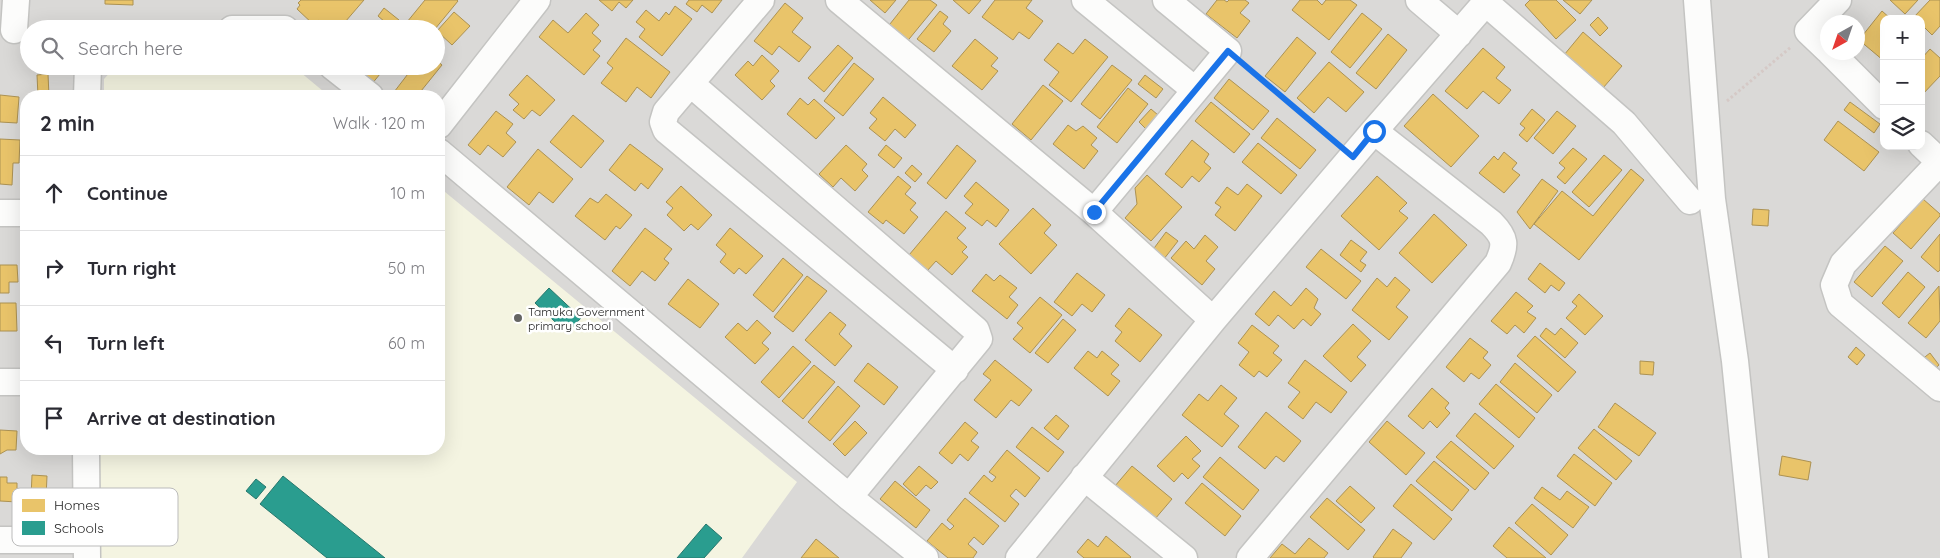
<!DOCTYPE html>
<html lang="en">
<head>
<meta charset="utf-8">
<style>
	body { margin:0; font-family:Quicksand,sans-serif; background:#f7f7f7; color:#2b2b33 }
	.controls { position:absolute; right:15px; top:15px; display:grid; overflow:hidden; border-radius:10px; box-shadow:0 5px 20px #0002 }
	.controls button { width:45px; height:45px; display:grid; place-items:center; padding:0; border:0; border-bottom:1px solid #e1e1e2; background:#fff; color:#2b2b33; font:25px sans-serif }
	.compass { position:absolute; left:1820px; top:15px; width:45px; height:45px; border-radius:50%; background:#fff; box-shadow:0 5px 20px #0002; rotate:220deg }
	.stop { position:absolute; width:15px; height:15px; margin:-11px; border:4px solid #1a73e8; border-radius:50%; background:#fff }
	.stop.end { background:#1a73e8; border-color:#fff; box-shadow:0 1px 5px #0008 }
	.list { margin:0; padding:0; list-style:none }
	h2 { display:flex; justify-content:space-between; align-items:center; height:65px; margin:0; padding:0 20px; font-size:21px }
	h2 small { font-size:16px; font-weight:400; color:#7c7c81 }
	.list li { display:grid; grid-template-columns:32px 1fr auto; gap:15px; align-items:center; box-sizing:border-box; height:75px; padding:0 20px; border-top:1px solid #e1e1e2 }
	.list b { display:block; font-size:19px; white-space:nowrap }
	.list em { font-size:16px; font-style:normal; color:#7c7c81 }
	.icon { flex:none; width:28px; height:28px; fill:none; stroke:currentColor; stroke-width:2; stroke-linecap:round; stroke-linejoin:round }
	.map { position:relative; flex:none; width:1940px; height:558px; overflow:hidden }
	.search { position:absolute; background:#fff; box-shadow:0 5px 20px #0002; left:20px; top:20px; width:425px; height:55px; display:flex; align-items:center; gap:12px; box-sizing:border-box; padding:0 18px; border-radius:28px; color:#7c7c81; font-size:19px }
	.panel { position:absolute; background:#fff; box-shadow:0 5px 20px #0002; left:20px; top:90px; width:425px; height:365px; border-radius:20px }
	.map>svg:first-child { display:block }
	.residential { fill:#dad9d7; fill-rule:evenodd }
	.education { fill:#f4f4e1 }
	.homes { fill:#e9c46a; stroke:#ac9253 }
	.schools { fill:#2a9d8f; stroke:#26776d }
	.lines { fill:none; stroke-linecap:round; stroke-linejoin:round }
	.minor-casing { stroke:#c4c4c2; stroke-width:29 }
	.path { stroke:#d5c9c6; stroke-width:3; stroke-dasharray:2.5 2.5; stroke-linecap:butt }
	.minor { stroke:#fcfcfb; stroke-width:26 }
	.route { stroke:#1a73e8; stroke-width:6 }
	.poi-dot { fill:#656563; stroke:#fff; stroke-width:2 }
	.labels { text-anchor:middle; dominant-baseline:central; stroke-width:5; stroke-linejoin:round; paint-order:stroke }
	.poi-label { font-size:12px; fill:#1d1d1d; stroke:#fff; text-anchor:start }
	.key { fill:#fff; stroke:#bbb; stroke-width:1 }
	.key-label { font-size:14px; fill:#1d1d1d }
</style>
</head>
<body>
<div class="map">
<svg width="1940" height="558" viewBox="0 0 1940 558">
	<rect width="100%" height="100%" fill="#ebeae6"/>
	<path class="residential" d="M0 0H1940V558H0ZM1884 19H1921V146H1884ZM1828 22H1858V52H1828ZM29 29H436V66H29ZM26 96H439V449H26Z"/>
	<path class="education" d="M116 66 294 67 329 96H104V79Z
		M439 187 797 482 742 558H98L94 449H439Z"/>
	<path class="homes" d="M105 0H133V5L105 4Z
		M301 0H364L339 29H328L318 20 314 25 297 9 300 5 298 3Z
		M425 0H457L458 1 435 29H416L407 22Z
		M599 0H633L626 8 619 2 612 11Z
		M689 0H722L712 13 702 5 697 12 686 4Z
		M870 0H896L885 13Z
		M909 0H930L937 5 905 44 886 29Z
		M953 0H981L969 14Z
		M995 0H1032L1026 8 1043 21 1029 39 1019 32 1013 40 982 17Z
		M1217 0H1224L1227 2 1229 0H1245L1249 3 1240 13 1250 21 1237 38 1206 14Z
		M1300 0H1317L1322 5 1326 0H1350L1357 5 1329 40 1292 10Z
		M1530 0H1556L1576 20 1556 39 1525 5Z
		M1563 0H1592L1580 14Z
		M1890 0H1918L1905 14Z
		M1930 0H1940V26L1932 35 1921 24V19L1914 17Z
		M785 3 803 18 792 32 811 47 799 62 779 46 772 55 754 41Z
		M675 6 692 19 662 56 639 37 645 29 636 22 646 10 659 21 666 12 669 15Z
		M384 8 399 20 392 28 378 16Z
		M940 11 948 17 943 24 951 31 934 52 917 39Z
		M1882 11 1891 19H1884V61L1859 40Z
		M454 12 470 26 452 45 437 31Z
		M586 13 599 25 592 33 601 41 593 50 600 56 584 75 539 37 553 20 568 33Z
		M1362 13 1382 29 1350 68 1331 52Z
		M1598 17 1608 28 1600 36 1590 25Z
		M1583 32 1622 66 1603 88 1564 55Z
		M1388 34 1407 50 1376 89 1356 73Z
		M1297 37 1316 53 1285 92 1265 76Z
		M626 38 670 72 651 98 637 87 626 102 601 83 613 68 607 63Z
		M975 39 998 58 991 66 998 71 982 90 952 66Z
		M1085 39 1108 57 1071 102 1049 85 1059 72 1044 60 1058 43 1073 54Z
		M838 45 853 58 824 92 808 78Z
		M1483 48 1505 67 1496 78 1511 90 1499 104 1483 91 1467 109 1445 91Z
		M1930 49 1940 58V76L1921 96V59Z
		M762 55 779 71 770 81 775 86 762 100 735 75 748 61 753 66Z
		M436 60 442 65 417 96H391L414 66H436Z
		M1329 62 1364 92 1346 112 1328 97 1314 113 1297 98Z
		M854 63 874 79 843 116 824 101Z
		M1112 65 1132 80 1100 119 1081 104Z
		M366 66H371L380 74 371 85 359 74Z
		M48 74 49 96H38L37 75Z
		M527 75 555 100 540 116 532 110 524 119 513 110 519 104 509 95Z
		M1145 75 1163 89 1156 98 1138 84Z
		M1229 79 1269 111 1253 130 1214 98Z
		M1043 85 1063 101 1031 140 1012 124Z
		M1128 88 1148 104 1117 143 1097 127Z
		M1433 94 1479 136 1451 167 1404 126Z
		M0 95 19 97 17 123 0 122Z
		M883 97 916 125 905 138 895 129 885 141 869 128 877 119 870 113Z
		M800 98 808 105 814 99 835 118 816 139 787 114Z
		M1211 102 1250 134 1234 153 1195 121Z
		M1850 102 1880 124 1874 133 1844 110Z
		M1151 109 1158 115 1146 129 1139 122Z
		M1532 109 1545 120 1527 142 1519 135 1525 128 1520 124Z
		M496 111 513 124 506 133 516 142 503 157 488 145 480 155 468 145Z
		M1557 111 1576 126 1553 154 1534 138Z
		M573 115 604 141 581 168 550 142Z
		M1277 118 1316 150 1300 169 1261 138Z
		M1838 121 1879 152 1864 171 1824 140Z
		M1068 125 1076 131 1083 126 1097 138 1091 145 1098 151 1084 169 1053 144Z
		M0 139 20 140 19 163H13L12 185 0 184Z
		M1192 140 1209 154 1204 162 1211 168 1199 182 1192 176 1182 188 1165 174Z
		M1258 143 1297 175 1281 194 1242 162Z
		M630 144 663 169 648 189 641 183 635 191 609 170Z
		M846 145 867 164 862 170 868 176 855 191 841 178 833 187 819 174Z
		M886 145 902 158 894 168 878 155Z
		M957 145 976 161 946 199 927 183Z
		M1573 148 1587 159 1565 184 1557 177 1565 168 1559 163Z
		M538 149 573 179 553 203 539 192 529 205 507 187Z
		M1504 152 1517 163 1512 169 1520 175 1504 193 1479 173 1494 156 1498 160Z
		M1604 155 1622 170 1589 207 1572 192Z
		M912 165 922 174 915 182 905 173Z
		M1631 169 1644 180 1579 260 1534 224 1562 191 1593 216Z
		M1147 175 1182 207 1151 241 1125 218 1137 204 1135 188Z
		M898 176 911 187 905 194 916 203 910 210 918 217 904 234 886 220 883 224 868 212Z
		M1377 176 1407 203 1399 211 1408 218 1379 250 1341 216Z
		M1542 179 1558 191 1530 229 1517 212Z
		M976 182 1009 210 996 227 987 220 982 226 965 213 973 204 964 196Z
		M1247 184 1262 196 1235 231 1215 215 1221 207 1215 203 1227 187 1238 195Z
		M681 186 712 215 698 230 691 224 684 231 667 215 673 208 666 202Z
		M606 194 632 215 620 229 616 226 605 240 575 216 590 198 598 203Z
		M1923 199 1940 214V216L1911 249 1893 233Z
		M1033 208 1051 225 1044 233 1057 245 1031 274 999 244Z
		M1753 209 1769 210 1768 226 1752 225Z
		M946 211 966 228 957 238 967 247 962 252 968 257 952 275 936 261 927 271 909 255Z
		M1434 214 1467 245 1432 283 1399 253Z
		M645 228 672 249 664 259 669 263 655 281 642 271 630 286 612 271Z
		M730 228 763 256 746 274 739 268 734 274 720 262 726 254 716 245Z
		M1166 232 1178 241 1160 264 1149 255Z
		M1940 234V270L1938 272 1921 257Z
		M1205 235 1218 247 1206 261 1215 269 1202 285 1171 258 1186 241 1194 249Z
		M1351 240 1367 252 1360 261 1366 265 1361 272 1340 255Z
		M1885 246 1903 261 1872 297 1854 282Z
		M1321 249 1361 281 1346 299 1306 267Z
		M783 258 803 275 773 312 753 295Z
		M1540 263 1565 283 1559 291 1551 285 1545 293 1528 279Z
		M0 265H17L18 282H9V293H0Z
		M1908 272 1925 287 1899 318 1882 303Z
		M1077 273 1105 295 1092 312 1082 304 1072 316 1054 302Z
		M986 274 994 281 1000 275 1017 288 1009 297 1018 305 1007 319 972 291Z
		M807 276 827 291 793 332 774 317Z
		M1395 277 1410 290 1396 307 1408 317 1389 340 1352 310 1377 278 1387 287Z
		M688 279 719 304 700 328 668 304Z
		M1939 286 1940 321 1926 338 1908 323Z
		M1306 288 1318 299 1314 308 1321 314 1311 326 1303 319 1294 329 1278 315 1269 326 1255 314 1274 291 1291 306Z
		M1516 292 1533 306 1527 312 1536 318 1524 333 1515 325 1507 334 1491 321Z
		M1579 294 1603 316 1585 335 1566 318 1577 306 1572 302Z
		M1040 297 1062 315 1030 353 1013 339 1023 328 1017 323Z
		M0 303H16L17 331H0Z
		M1129 308 1162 335 1140 362 1115 341 1122 332 1115 326Z
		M830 312 846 325 839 334 852 346 835 366 805 340Z
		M1063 319 1076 330 1048 363 1035 353Z
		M757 320 771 333 762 343 769 349 755 364 725 337 738 323 747 331Z
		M1353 324 1371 341 1357 357 1366 365 1351 382 1323 356Z
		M1252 325 1279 346 1273 353 1282 360 1267 377 1259 371 1254 377 1239 365 1249 352 1238 343Z
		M1546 328 1555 335 1561 328 1578 343 1565 358 1540 336Z
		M1535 336 1576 372 1558 392 1517 356Z
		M1470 338 1488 352 1483 358 1491 365 1479 379 1471 373 1464 382 1446 367Z
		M793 346 811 362 779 398 761 382Z
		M1856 347 1865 355 1857 365 1848 357Z
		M1088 351 1097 358 1102 351 1119 365 1111 374 1120 381 1108 396 1074 368Z
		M1930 353 1939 365 1931 372 1921 360Z
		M995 360 1032 390 1019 406 1011 400 996 418 974 400 991 380 983 374Z
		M1305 360 1347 392 1331 413 1316 402 1303 419 1288 407 1300 392 1288 383Z
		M1640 361 1654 362 1653 375 1640 374Z
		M868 363 898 387 884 405 854 381Z
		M1515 363 1552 395 1537 413 1500 382Z
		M814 365 835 382 803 419 782 401Z
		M1496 384 1535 418 1519 438 1479 404Z
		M1221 385 1237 398 1224 414 1239 426 1222 447 1182 415 1199 394 1208 401Z
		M838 386 860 406 830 441 808 422Z
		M1432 388 1449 403 1445 408 1450 413 1437 428 1430 421 1423 429 1408 416Z
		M1615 403 1656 433 1639 456 1598 427Z
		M1266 412 1301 441 1284 462 1276 456 1265 469 1238 447Z
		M1475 413 1514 446 1494 469 1456 436Z
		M1056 415 1069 426 1058 440 1044 428Z
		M855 421 867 433 845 456 833 444Z
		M1387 421 1425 453 1406 475 1369 442Z
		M965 422 978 433 971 441 979 447 968 461 960 454 952 464 939 453Z
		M1032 427 1064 452 1048 472 1016 447Z
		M1594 429 1632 461 1616 480 1578 448Z
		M0 430 17 431 16 450H7L0 454Z
		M1186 436 1201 451 1192 459 1200 466 1188 479 1182 473 1174 482 1157 466Z
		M1451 441 1489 473 1475 490 1436 457Z
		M1007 450 1040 478 1025 497 1016 489 1010 496 1019 504 1005 522 969 493 984 475 992 482 996 477 989 472Z
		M1574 454 1612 483 1595 506 1557 476Z
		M1782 456 1811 462 1808 480 1779 475Z
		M1220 457 1259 490 1243 510 1203 477Z
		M1434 461 1469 490 1452 511 1416 481Z
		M919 466 938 482 931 489 926 485 916 496 903 484Z
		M1132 466 1172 499 1155 519 1115 486Z
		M32 475 47 476 46 498 31 497Z
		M0 477H7V483H17V502L0 501Z
		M895 481 930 510 916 528 880 499Z
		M1202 483 1241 516 1225 536 1185 503Z
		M1411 484 1452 519 1434 540 1393 506Z
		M1350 486 1375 508 1361 523 1336 501Z
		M1542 487 1560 500 1567 491 1589 507 1573 528 1534 498Z
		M965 498 999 526 983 545 974 537 968 544 977 552 973 558H948L927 541 942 523 950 530 954 526 947 520Z
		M1327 498 1365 530 1348 550 1310 517Z
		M1532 504 1568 535 1551 555 1515 523Z
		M1509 527 1546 558H1507L1493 546Z
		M1393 529 1412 543 1401 558H1374L1373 557Z
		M1106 536 1131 557 1130 558H1084L1077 552 1088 539 1098 547Z
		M1309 538 1328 553 1324 558H1270L1282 544 1295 554Z
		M816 539 839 558H801Z"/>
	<path class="schools" d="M549 288 581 318 567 333 535 303Z
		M283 476 385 558H327L260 504Z
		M256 479 266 487 256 499 246 491Z
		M706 524 722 538 704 558H677Z"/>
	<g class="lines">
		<defs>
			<path id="minor" d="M761 0 666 112 663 122 666 130 955 370
				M839 0 1094 212 1213 320
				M1085 0 1195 90
				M1419 0 1459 34
				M1697 0 1712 199 1735 361 1755 558
				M1486 3 1624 123 1690 201
				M232 29H285
				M14 30 16 0
				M1828 50 1808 31 1838 0
				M1830 52 1884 106
				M332 66 370 96
				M691 84 976 330 979 339 849 497
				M87 96 88 66
				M439 125 537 0
				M1921 144 1940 162
				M439 152 849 497 925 558
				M1940 162 1843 264 1834 285 1840 304 1940 388
				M1094 212 1228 51 1166 0
				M0 213H26
				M0 382H26
				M86 449 87 558
				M1084 477 1184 558
				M0 540H87
				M1019 558 1213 320 1374 131 1488 0
				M1250 558 1498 263C1506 245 1506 238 1491 223L1374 131"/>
		</defs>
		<use href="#minor" class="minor-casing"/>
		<path class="path" d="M1246 67 1335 142
			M1727 101 1791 47"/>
		<use href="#minor" class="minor"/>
	</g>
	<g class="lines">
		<path class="route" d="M1094 212 1228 51 1353 157 1374 131"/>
	</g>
	<circle class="poi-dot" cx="518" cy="318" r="5"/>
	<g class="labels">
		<g class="poi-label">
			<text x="528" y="311">Tamuka Government<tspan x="528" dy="14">primary school</tspan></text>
		</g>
	</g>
	<rect x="12" y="488" width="166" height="58" rx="8" class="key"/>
	<rect x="22" y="499" width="23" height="13" fill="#e9c46a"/>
	<rect x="22" y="521" width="23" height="14" fill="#2a9d8f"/>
	<g class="key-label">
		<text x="54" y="510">Homes</text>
		<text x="54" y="533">Schools</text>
	</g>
</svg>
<div class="controls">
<button>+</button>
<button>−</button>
<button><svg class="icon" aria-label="layers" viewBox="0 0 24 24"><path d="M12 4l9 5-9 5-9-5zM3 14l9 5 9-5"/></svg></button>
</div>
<svg class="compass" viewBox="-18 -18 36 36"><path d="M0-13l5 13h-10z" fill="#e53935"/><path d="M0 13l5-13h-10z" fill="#7c7c81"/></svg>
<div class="stop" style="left:1374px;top:131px"></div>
<div class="stop end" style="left:1094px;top:212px"></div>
<div class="search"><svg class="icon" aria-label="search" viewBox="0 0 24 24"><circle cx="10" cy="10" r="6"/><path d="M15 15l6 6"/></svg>Search here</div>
<section class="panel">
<h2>2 min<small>Walk · 120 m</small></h2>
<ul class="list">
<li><svg class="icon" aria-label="ahead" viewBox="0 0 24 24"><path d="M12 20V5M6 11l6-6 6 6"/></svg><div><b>Continue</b></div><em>10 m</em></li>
<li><svg class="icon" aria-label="right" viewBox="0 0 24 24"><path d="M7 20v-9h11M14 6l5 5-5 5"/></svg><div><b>Turn right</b></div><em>50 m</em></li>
<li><svg class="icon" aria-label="left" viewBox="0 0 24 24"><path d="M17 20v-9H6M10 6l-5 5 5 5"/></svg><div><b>Turn left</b></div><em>60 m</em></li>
<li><svg class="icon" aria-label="arrive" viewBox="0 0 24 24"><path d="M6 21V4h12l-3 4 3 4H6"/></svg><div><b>Arrive at destination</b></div></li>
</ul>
</section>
</div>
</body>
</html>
